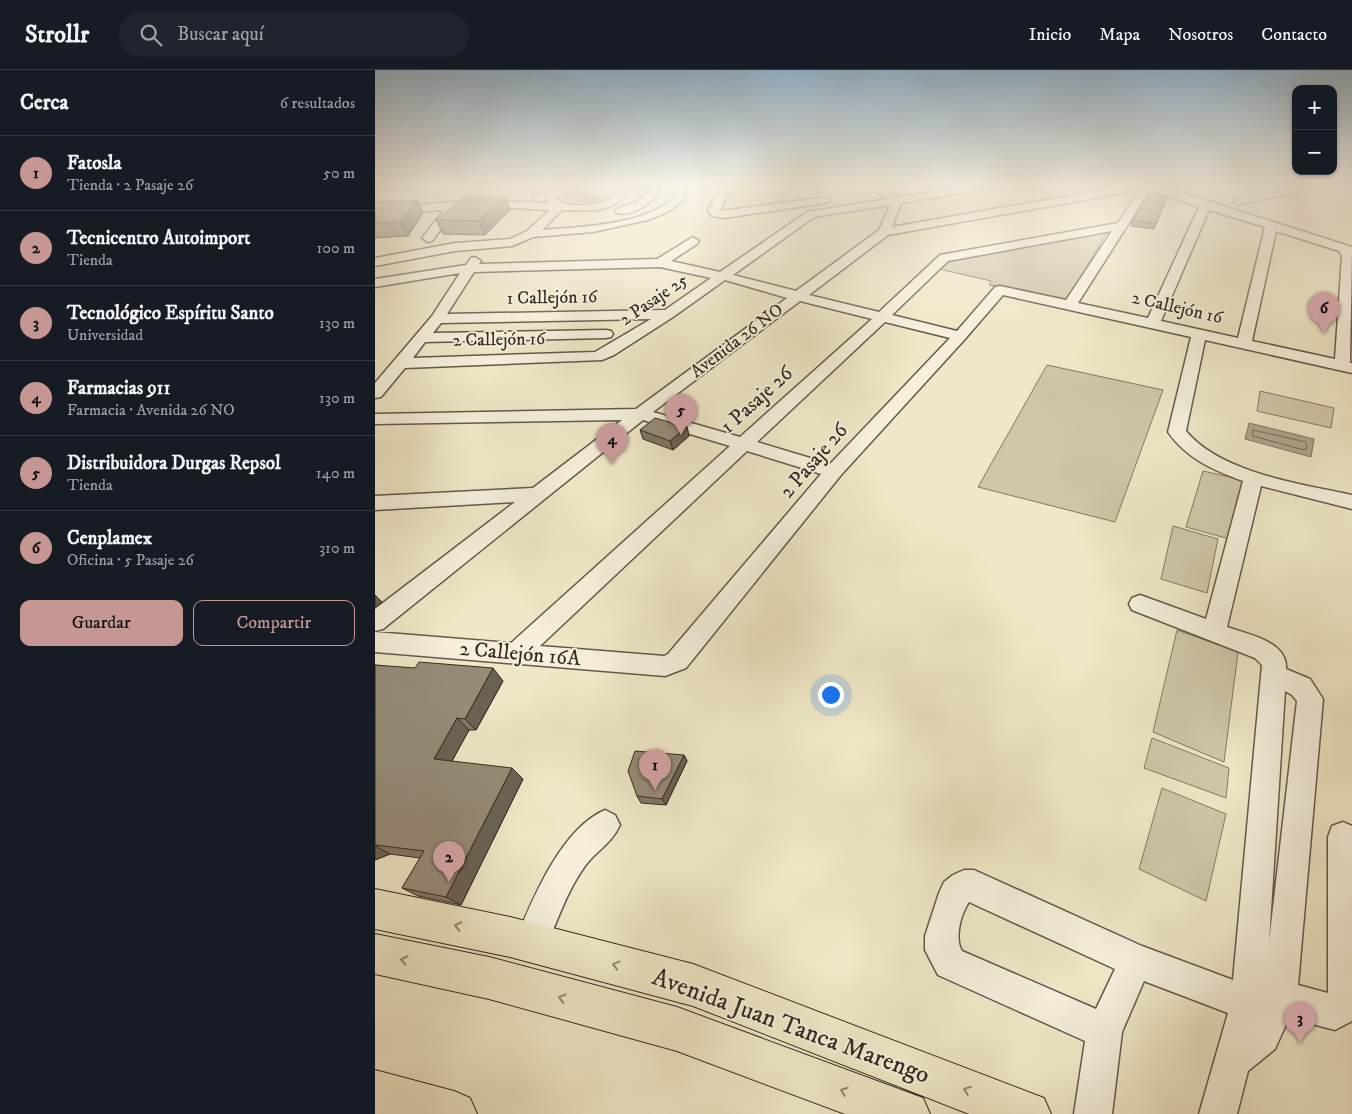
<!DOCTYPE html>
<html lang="es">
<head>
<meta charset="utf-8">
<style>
	body { margin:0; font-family:"IM FELL DW Pica",serif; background:#20242c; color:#f1f3f6 }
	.controls { position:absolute; right:15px; top:15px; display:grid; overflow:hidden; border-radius:10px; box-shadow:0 1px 4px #0004 }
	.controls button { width:45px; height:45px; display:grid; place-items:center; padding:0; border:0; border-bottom:1px solid #363941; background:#171b24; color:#f1f3f6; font:25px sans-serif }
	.you { position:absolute; left:455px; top:624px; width:18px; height:18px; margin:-12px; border:4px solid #fff; border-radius:50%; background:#1a73e8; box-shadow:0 0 0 8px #1a73e833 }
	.badge { display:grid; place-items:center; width:32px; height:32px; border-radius:50%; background:#c59692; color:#111; font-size:16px; font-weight:700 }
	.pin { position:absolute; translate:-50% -41px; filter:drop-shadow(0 1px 2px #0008) }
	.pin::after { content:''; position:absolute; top:26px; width:18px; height:15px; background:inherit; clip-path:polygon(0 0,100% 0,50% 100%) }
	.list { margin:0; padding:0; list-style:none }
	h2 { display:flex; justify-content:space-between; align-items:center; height:65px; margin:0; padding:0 20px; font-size:21px }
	h2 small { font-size:16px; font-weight:400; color:#9ea1a6 }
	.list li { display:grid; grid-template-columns:32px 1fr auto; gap:15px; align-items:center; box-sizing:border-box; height:75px; padding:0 20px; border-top:1px solid #363941 }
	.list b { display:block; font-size:19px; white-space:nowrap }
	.list p { margin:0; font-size:16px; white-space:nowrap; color:#9ea1a6 }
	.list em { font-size:16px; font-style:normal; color:#9ea1a6 }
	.actions { display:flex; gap:10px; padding:15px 20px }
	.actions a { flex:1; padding:11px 0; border:1px solid #c59692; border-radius:10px; text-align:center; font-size:18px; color:#c59692 }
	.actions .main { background:#c59692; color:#111 }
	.icon { flex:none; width:28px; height:28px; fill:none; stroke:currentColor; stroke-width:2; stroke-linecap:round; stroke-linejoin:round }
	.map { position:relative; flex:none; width:977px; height:1044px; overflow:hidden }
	header { display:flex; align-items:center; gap:30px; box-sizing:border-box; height:70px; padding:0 25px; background:#171b24; border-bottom:1px solid #363941 }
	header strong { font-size:24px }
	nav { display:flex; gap:28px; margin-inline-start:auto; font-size:18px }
	.search { width:350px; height:45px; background:#20242c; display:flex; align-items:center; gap:12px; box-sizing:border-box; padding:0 18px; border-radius:28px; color:#9ea1a6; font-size:19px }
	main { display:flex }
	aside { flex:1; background:#171b24 }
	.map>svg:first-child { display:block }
	.green { fill:#d0c7ab; stroke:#837866 }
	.water { fill:#b0a68f; stroke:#7f7463 }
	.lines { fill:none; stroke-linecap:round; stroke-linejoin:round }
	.shore { stroke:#736858; stroke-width:1 }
	.minor-casing { stroke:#64584b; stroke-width:3 }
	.major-casing { stroke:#362922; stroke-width:2 }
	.minor { fill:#f5efdb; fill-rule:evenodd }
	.major { fill:#efe7c7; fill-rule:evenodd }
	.wall { fill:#817867; stroke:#362922 }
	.shaded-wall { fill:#696254; stroke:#362922 }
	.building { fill:#968c78; stroke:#362922 }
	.oneway { stroke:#928874 }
	.labels { text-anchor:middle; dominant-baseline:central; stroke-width:4; stroke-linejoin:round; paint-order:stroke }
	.far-street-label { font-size:18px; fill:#362922; stroke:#f5efdb }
	.street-label { font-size:21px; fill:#362922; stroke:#f5efdb }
	.near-street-label { font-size:25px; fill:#362922; stroke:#f5efdb }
</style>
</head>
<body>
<header>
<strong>Strollr</strong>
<div class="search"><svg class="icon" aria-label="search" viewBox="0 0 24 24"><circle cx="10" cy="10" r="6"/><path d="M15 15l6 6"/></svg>Buscar aquí</div>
<nav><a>Inicio</a><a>Mapa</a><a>Nosotros</a><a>Contacto</a></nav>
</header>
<main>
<aside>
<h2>Cerca<small>6 resultados</small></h2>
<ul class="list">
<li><span class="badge">1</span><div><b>Fatosla</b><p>Tienda · 2 Pasaje 26</p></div><em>50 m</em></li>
<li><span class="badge">2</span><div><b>Tecnicentro Autoimport</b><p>Tienda</p></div><em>100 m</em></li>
<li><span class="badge">3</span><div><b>Tecnológico Espíritu Santo</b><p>Universidad</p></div><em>130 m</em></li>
<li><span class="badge">4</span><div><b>Farmacias 911</b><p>Farmacia · Avenida 26 NO</p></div><em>130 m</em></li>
<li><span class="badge">5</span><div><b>Distribuidora Durgas Repsol</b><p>Tienda</p></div><em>140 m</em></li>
<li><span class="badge">6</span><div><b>Cenplamex</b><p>Oficina · 5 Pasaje 26</p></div><em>310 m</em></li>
</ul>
<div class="actions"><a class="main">Guardar</a><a>Compartir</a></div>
</aside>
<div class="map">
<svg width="977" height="1044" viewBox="0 0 977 1044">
	<rect width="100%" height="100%" fill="#efe7c7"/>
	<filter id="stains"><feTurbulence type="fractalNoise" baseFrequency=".004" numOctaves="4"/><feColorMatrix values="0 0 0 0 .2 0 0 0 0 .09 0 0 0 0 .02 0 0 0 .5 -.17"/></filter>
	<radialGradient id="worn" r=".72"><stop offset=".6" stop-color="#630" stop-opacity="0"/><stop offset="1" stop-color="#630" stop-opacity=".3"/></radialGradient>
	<path class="green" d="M733 160 692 231 614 215 616 211 564 199 569 191Z
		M672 295 788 320 740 452 603 417Z
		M885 321 959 338 956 358 882 341Z
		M828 401 881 413 872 474 811 457Z
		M798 456 843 469 832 523 786 509Z
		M802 560 863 582 849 692 778 662Z
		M777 668 854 698 851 728 769 698Z
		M787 718 851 744 831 831 764 799Z"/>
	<path class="water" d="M197 119 227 129C216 132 201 135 191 127Z
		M874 353 939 369 936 387 870 369Z"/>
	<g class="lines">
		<path class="shore" d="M878 360 931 372 932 378 929 380 878 366Z"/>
		<defs>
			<path id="minor" d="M0 115H26L21 118 0 120Z
				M194 115H208L180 128C183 130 187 133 190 134 205 137 235 136 242 121L234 115H246L253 120C242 144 210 141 187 140L167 160C204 157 269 155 297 129 301 125 302 119 304 115H314L307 131 293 142 273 150 218 162 158 167 137 176 80 181 0 196V188L80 173 135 169 152 161 175 140 117 137 81 139 57 171 53 172 47 168 69 140 0 144V138L79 132 117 131 174 133V130L162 131 157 128 158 126 174 123Z
				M274 115H284C284 131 257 147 242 143L240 141 242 139C255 134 273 131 274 115Z
				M347 115H357L345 141 451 127 456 130 451 133 349 148 337 146 333 141Z
				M493 115H505L524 127 599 115H623L618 118 526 133 517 157 756 115H782L977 177 975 293H977V303L830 270 811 361C846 403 925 414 977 425V439L886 416 852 557C872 564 913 571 911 599L935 609 948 629 923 915 953 923V767L957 756 968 752 977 756V951L960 960 914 948 900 979 873 1001 862 1044H824L853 943 769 911 747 962 737 1044H699L710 971 563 905 550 880V866L564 823 569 812 578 805 589 800H599L767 876 858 910 887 595 880 588 757 540 754 534 757 528 765 525 831 549 868 411C838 400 812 389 793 362L816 267 628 225 590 269 466 405 311 598 290 606 0 582V562L136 573 355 376 268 350 8 559 0 561V539L140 432 0 440V426L158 418 247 350 0 354V344L261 339 412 228 350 210 298 247 239 285 227 290 30 298 6 327 0 328V313L57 246 85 203 0 217V209L91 195 96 188 100 187 106 191 104 194 282 189 318 167 324 171 322 174 296 191 345 202 432 142 512 129ZM765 120 743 153 565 185 504 242 434 225 513 165ZM775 120 824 137 773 248 703 233ZM515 135 504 160 421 221 358 205 439 147ZM834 140 890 157 863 268 786 251ZM737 161 691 230 625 216 620 217 582 261 517 245 573 191ZM901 161 964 181 967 186 960 289 877 271ZM285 197 336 208 290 240 72 244 99 202ZM425 231 497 249 365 367 278 342ZM276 249 220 282 38 288 50 272 231 268 236 267 238 264 236 261 231 260 58 263 66 253ZM510 252 575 268 455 394 382 372ZM372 381 446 404 293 584 289 586 165 576ZM910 621 917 625 922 631 894 872ZM594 832 740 899 721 939 587 881C579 868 586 844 594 832Z
				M926 115H945L940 118 863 135 858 132 859 130Z
				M969 115H977V120Z
				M230 740 240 745 245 755C237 773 221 781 210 796 191 822 181 855 168 884L156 888 144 884 140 872C157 830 186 759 230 740Z"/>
			<path id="major" d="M0 819 135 847 318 894 669 1028 676 1044H594L318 936 135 887 0 859Z
				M0 864 114 887 302 937 548 1028 555 1044H470L302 981 114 929 0 904Z
				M0 1000 79 1021 95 1028 102 1044H0Z"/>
		</defs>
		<use href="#minor" class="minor-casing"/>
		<use href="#major" class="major-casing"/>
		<use href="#minor" class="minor"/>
		<use href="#major" class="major"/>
	</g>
	<path class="wall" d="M130 127 135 140 110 165 68 164 61 150Z
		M42 130 48 143 33 166 0 168V134Z
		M790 132 779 159 756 156 758 150Z
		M312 357 314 366 298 380 268 369 265 360Z
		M0 595 128 611 101 660H94L77 691 148 709 86 835 43 826 27 818 45 788 15 784 0 790Z
		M309 685 312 691 291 735 266 733 262 726Z"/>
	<path class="shaded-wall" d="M130 127 135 140 110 165 104 151Z
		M42 130 48 143 33 166 25 152Z
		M312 357 314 366 298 380 295 371Z
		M0 525 7 532 0 537Z
		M118 598 128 611 101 660 90 649Z
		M82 648 94 660 72 700 59 689Z
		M309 685 312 691 291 735 287 729Z
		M137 698 148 709 86 835 71 827Z
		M0 776 15 784 0 790Z"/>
	<path class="building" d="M773 124 792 127 781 154 758 150Z
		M89 127H130L104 151 61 150Z
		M42 130 25 152 0 153V134L2 132Z
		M280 348 312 357 295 371 265 360Z
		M44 592 118 598 90 649 82 648 59 689 137 698 71 827 27 818 49 781 0 775V595L40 598Z
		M260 681 309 685 287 729 262 726 253 701Z"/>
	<defs><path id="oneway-chevron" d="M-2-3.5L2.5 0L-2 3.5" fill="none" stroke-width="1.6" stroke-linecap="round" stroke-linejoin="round" transform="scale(1.25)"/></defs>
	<g class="oneway">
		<use href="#oneway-chevron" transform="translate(83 856) rotate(-168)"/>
		<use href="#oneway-chevron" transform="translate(29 890) rotate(-168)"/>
		<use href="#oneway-chevron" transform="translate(241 895) rotate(-165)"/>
		<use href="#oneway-chevron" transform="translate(187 928) rotate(-165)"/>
		<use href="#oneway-chevron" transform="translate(592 1020) rotate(-159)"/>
		<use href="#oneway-chevron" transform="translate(469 1021) rotate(-160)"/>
	</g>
	<linearGradient id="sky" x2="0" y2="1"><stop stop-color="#91aec4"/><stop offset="0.44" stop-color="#f8f4e6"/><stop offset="1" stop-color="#f8f4e6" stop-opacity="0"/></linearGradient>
	<rect width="977" height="261" fill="url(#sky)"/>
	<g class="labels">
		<g class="far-street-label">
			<text transform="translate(177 228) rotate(-1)">1 Callejón 16</text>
			<text transform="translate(279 230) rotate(-34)">2 Pasaje 25</text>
			<text transform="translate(802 238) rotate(13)">2 Callejón 16</text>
			<text transform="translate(124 270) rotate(-1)">2 Callejón 16</text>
			<text transform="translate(362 271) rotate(-37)">Avenida 26 NO</text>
		</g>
		<g class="street-label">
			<text transform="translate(382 330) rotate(-42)">1 Pasaje 26</text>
			<text transform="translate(439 391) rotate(-49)">2 Pasaje 26</text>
			<text transform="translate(145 584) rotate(5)">2 Callejón 16A</text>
		</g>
		<g class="near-street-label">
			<text transform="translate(416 956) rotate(20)">Avenida Juan Tanca Marengo</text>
		</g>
	</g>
	<rect width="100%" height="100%" filter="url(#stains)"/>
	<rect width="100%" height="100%" fill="url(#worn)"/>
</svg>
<div class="controls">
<button>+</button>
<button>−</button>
</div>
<div class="you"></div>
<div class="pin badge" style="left:280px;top:720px">1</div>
<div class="pin badge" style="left:74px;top:812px">2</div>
<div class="pin badge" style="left:925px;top:973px">3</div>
<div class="pin badge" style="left:237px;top:394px">4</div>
<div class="pin badge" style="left:306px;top:365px">5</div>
<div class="pin badge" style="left:949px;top:263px">6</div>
</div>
</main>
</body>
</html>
